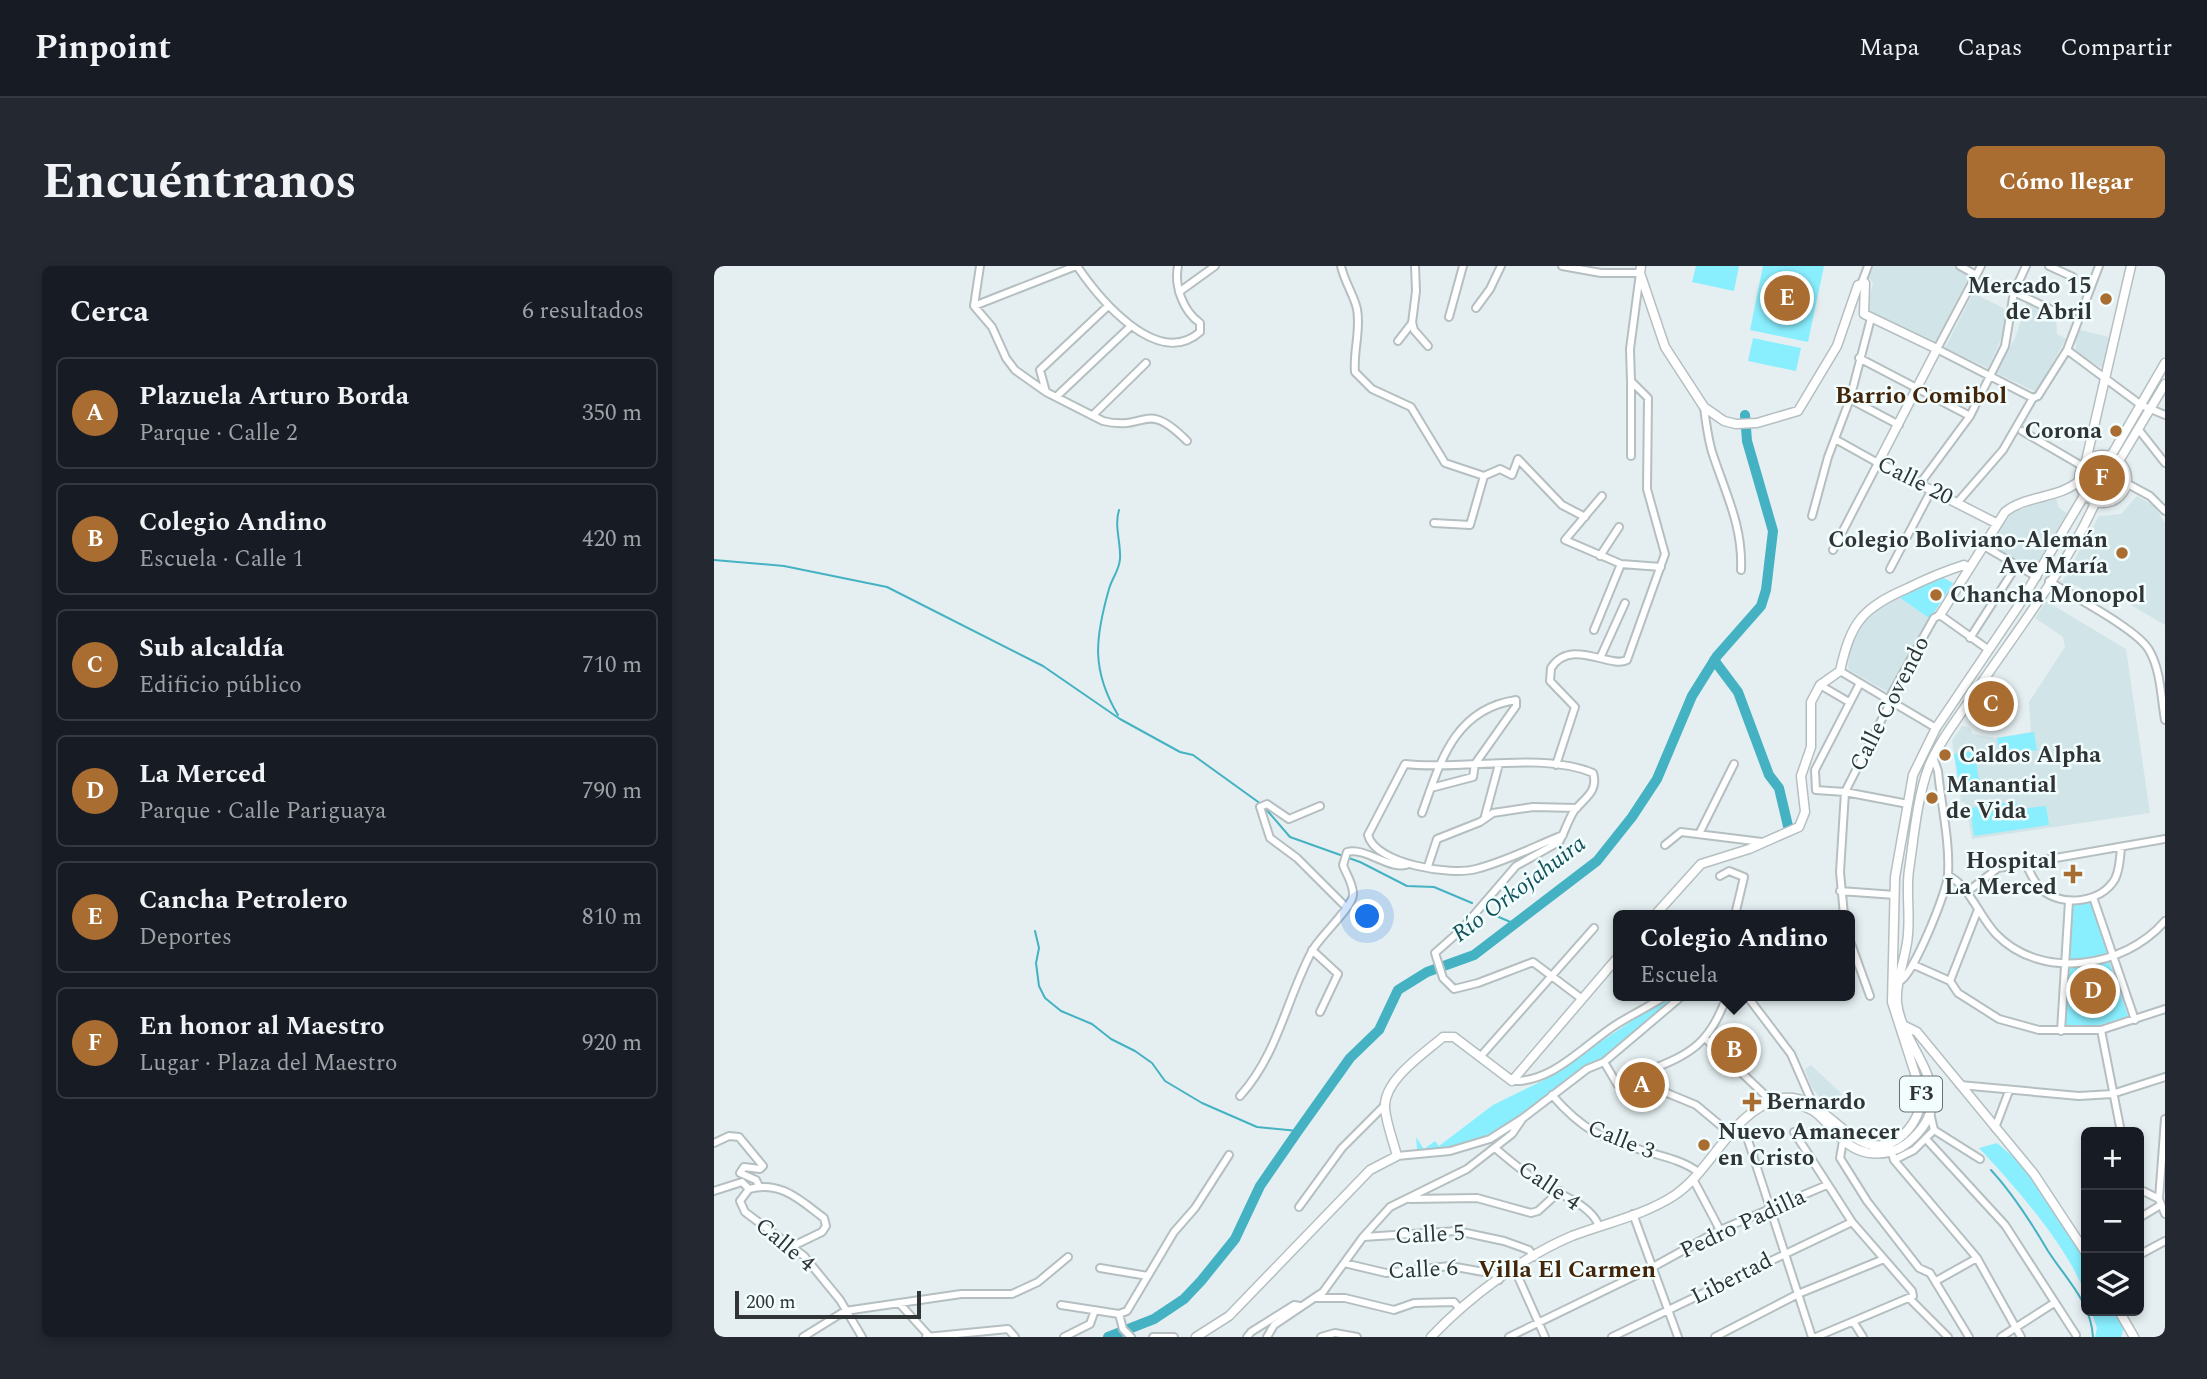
<!DOCTYPE html>
<html lang="es">
<head>
<meta charset="utf-8">
<style>
	body { margin:0; font-family:Spectral,serif; background:#242831; color:#f1f3f6 }
	.controls { position:absolute; right:21px; bottom:21px; display:grid; overflow:hidden; border-radius:10px; box-shadow:0 4px 10px #0003 }
	.controls button { width:63px; height:63px; display:grid; place-items:center; padding:0; border:0; border-bottom:2px solid #363941; background:#171b24; color:#f1f3f6; font:35px sans-serif }
	.scale { position:absolute; left:21px; bottom:18px; width:186px; box-sizing:border-box; padding-left:7px; border:4px solid #313435; border-top:0; font-size:19px; line-height:24px; white-space:nowrap; color:#313435; -webkit-text-stroke:5px #f2fdfe; paint-order:stroke }
	.you { position:absolute; left:654px; top:651px; width:24px; height:24px; margin:-18px; border:5px solid #fff; border-radius:50%; background:#1a73e8; box-shadow:0 0 0 10px #1a73e833 }
	.badge { display:grid; place-items:center; width:46px; height:46px; border-radius:50%; background:#aa6d31; color:#fff; font-size:23px; font-weight:700 }
	.pin { position:absolute; translate:-50% -50%; border:4px solid #fff; box-shadow:0 2px 7px #0006 }
	.popup { position:absolute; left:899px; top:644px; width:242px; height:91px; box-sizing:border-box; display:grid; place-content:center; border-radius:10px; background:#171b24; filter:drop-shadow(0 2px 5px #0005); font-size:23px; white-space:nowrap; color:#9ea1a6 }
	.popup b { font-size:26px; color:#f1f3f6 }
	.popup::after { content:''; position:absolute; left:50%; top:100%; margin-left:-14px; border:14px solid transparent; border-top-color:#171b24 }
	.list { margin:0; padding:0; list-style:none }
	h2 { display:flex; justify-content:space-between; align-items:center; height:91px; margin:0; padding:0 28px; font-size:30px }
	h2 small { font-size:23px; font-weight:400; color:#9ea1a6 }
	.list li { display:grid; grid-template-columns:46px 1fr auto; gap:21px; align-items:center; box-sizing:border-box; height:112px; margin:0 14px 14px; padding:0 14px; border:2px solid #363941; border-radius:10px }
	.list b { display:block; font-size:26px; white-space:nowrap }
	.list p { margin:0; font-size:23px; white-space:nowrap; color:#9ea1a6 }
	.list em { font-size:23px; font-style:normal; color:#9ea1a6 }
	.icon { flex:none; width:38px; height:38px; fill:none; stroke:currentColor; stroke-width:2; stroke-linecap:round; stroke-linejoin:round }
	.map { position:relative; flex:none; width:1451px; height:1071px; overflow:hidden; border-radius:10px }
	header { display:flex; align-items:center; gap:42px; box-sizing:border-box; height:98px; padding:0 35px; background:#171b24; border-bottom:2px solid #363941 }
	header strong { font-size:33px }
	nav { display:flex; gap:38px; margin-inline-start:auto; font-size:24px }
	.intro { display:flex; align-items:center; justify-content:space-between; box-sizing:border-box; height:168px; padding:0 42px }
	h1 { margin:0; font-size:49px }
	.button { padding:18px 32px; border-radius:10px; background:#aa6d31; color:#fff; font-size:24px; font-weight:700 }
	main { display:flex; gap:42px; padding:0 42px }
	aside { flex:1; background:#171b24; border-radius:10px; box-shadow:0 4px 10px #0003 }
	.map>svg:first-child { display:block }
	.built { fill:#d1e4e7 }
	.green { fill:#89efff }
	.lines { fill:none; stroke-linecap:round; stroke-linejoin:round }
	.stream { stroke:#44b2c3; stroke-width:2 }
	.river { stroke:#44b2c3; stroke-width:10 }
	.minor-casing { stroke:#b5bfc1; stroke-width:10 }
	.major-casing { stroke:#b5bfc1; stroke-width:11 }
	.minor { stroke:#fff; stroke-width:6 }
	.major { stroke:#fff; stroke-width:8 }
	.poi-dot { fill:#aa6d31; stroke:#f2fdfe; stroke-width:2.5 }
	.labels { text-anchor:middle; dominant-baseline:central; stroke-width:5; stroke-linejoin:round; paint-order:stroke }
	.shield { fill:#f2fdfe; stroke:#6b7071; stroke-width:2 }
	.shield-label { font-size:21px; font-weight:bold; fill:#313435 }
	.poi-label { font-size:23px; font-weight:bold; fill:#313435; stroke:#f2fdfe; text-anchor:start }
	.street-label { font-size:23px; fill:#313435; stroke:#f2fdfe }
	.neighbourhood-label { font-size:24px; font-weight:bold; fill:#432609; stroke:#f2fdfe }
	.water-label { font-size:24px; font-style:italic; fill:#12525b; stroke:#f2fdfe }
</style>
</head>
<body>
<header>
<strong>Pinpoint</strong>
<nav><a>Mapa</a><a>Capas</a><a>Compartir</a></nav>
</header>
<div class="intro"><h1>Encuéntranos</h1><a class="button">Cómo llegar</a></div>
<main>
<aside>
<h2>Cerca<small>6 resultados</small></h2>
<ul class="list">
<li><span class="badge">A</span><div><b>Plazuela Arturo Borda</b><p>Parque · Calle 2</p></div><em>350 m</em></li>
<li><span class="badge">B</span><div><b>Colegio Andino</b><p>Escuela · Calle 1</p></div><em>420 m</em></li>
<li><span class="badge">C</span><div><b>Sub alcaldía</b><p>Edificio público</p></div><em>710 m</em></li>
<li><span class="badge">D</span><div><b>La Merced</b><p>Parque · Calle Pariguaya</p></div><em>790 m</em></li>
<li><span class="badge">E</span><div><b>Cancha Petrolero</b><p>Deportes</p></div><em>810 m</em></li>
<li><span class="badge">F</span><div><b>En honor al Maestro</b><p>Lugar · Plaza del Maestro</p></div><em>920 m</em></li>
</ul>
</aside>
<div class="map">
<svg width="1451" height="1071" viewBox="0 0 1451 1071">
	<rect width="100%" height="100%" fill="#e5eff1"/>
	<path class="built" d="M1159 0H1239L1256 9 1219 81 1152 44 1159 17 1155 11Z
		M1259 27 1293 44 1289 69 1274 102 1231 82Z
		M1313 36 1342 50 1343 68 1352 73 1322 126 1282 107 1301 72Z
		M1363 63 1395 71 1388 102 1361 86Z
		M1423 230 1440 240 1451 257V359L1395 326 1389 336 1361 319 1358 322 1348 316 1385 250 1407 248Z
		M1342 232 1345 242 1353 247 1320 303 1275 279 1298 246Z
		M1185 331 1216 353 1174 426 1137 405 1134 402 1137 379 1153 350Z
		M1332 335 1412 383 1436 547 1258 573 1251 536H1247L1238 475 1248 460 1256 462 1258 468 1281 472 1317 466 1315 436 1351 381 1349 371 1321 352Z
		M1097 799 1128 828 1114 843 1097 820 1091 803Z"/>
	<path class="green" d="M982 0H1025L1020 25 978 16Z
		M1049 0H1110L1094 76 1036 64Z
		M1039 72 1087 82 1082 105 1034 95Z
		M1369 213a19 19 0 1 1 38 0a19 19 0 1 1-38 0Z
		M1228 311 1239 317 1216 353 1185 331Z
		M1320 466 1323 484 1286 490 1283 472Z
		M1261 485 1265 515 1245 518 1240 488Z
		M1302 535 1304 543 1332 540 1335 559 1260 570 1256 542Z
		M1377 636 1394 689 1354 694 1359 638Z
		M1395 695 1414 750 1386 759 1352 760 1354 700Z
		M955 730H964C939 752 913 777 884 795 877 800 868 802 861 808 811 843 771 888 703 883L702 871 710 883 721 875 725 880 779 839 830 814Z
		M1283 877 1309 899 1372 991V1030C1355 982 1300 919 1265 882Z
		M1377 1045H1402L1410 1062 1407 1071H1381L1383 1062Z"/>
	<g class="lines">
		<path class="stream" d="M0 294 70 300 173 321 329 400 406 453 466 486 479 489 547 538
			M404 449C377 404 381 372 395 323 398 312 405 305 406 293 407 276 400 260 405 244
			M551 542 576 571 646 596 693 620 720 621 758 637
			M771 645 801 658
			M321 665 325 682 322 697 325 720 331 732 347 745 378 758 397 773 421 785 438 797 451 815 488 837 543 861 584 865
			M1277 904C1300 929 1317 956 1334 985 1352 1013 1377 1036 1379 1071"/>
		<path class="river" d="M1000 394 1024 426 1055 509 1065 522 1074 560
			M394 1071 440 1053 470 1033 487 1015 521 973 546 920 584 865 636 792 665 764 684 724 713 706 760 689 883 595 918 551 943 513 978 430 1003 390 1047 340 1052 324 1059 265 1033 175 1031 149"/>
		<defs>
			<path id="minor" d="M266 0 260 40 278 61 292 92 301 104 332 126 389 155C433 166 430 132 473 175
				M363 0C384 31 443 104 486 66V57C469 45 460 20 464 0
				M627 0C630 15 640 29 643 43 647 65 639 85 641 106L658 123 697 141 731 197 770 210 756 259 720 257
				M1246 0 1262 9
				M1267 0 1223 83 1319 132
				M1335 0 1359 11
				M1148 16 1154 0
				M465 26 501 0
				M1300 26 1342 46
				M260 40 362 0
				M762 42 776 23 787 0
				M735 51 749 0
				M698 56 700 64 714 80
				M684 75 698 57 702 25 701 0
				M1353 84 1427 139 1451 149
				M1145 92 1256 150
				M917 117V190
				M332 126 326 104 394 40
				M342 131 417 60
				M1136 133 1185 159
				M990 141C992 157 994 174 999 189 1012 228 1029 261 1027 304
				M379 149 432 97
				M1425 164 1451 197
				M1308 165 1368 200
				M770 210 786 203 798 209 804 193 848 239 871 251
				M1412 217 1436 230 1451 245
				M1205 219 1256 150 1291 80 1300 26 1312 0
				M888 230 851 274 907 298 947 301
				M1243 237 1289 184 1319 132 1324 130 1353 84 1385 0
				M1098 250 1114 191 1136 133 1157 52
				M1268 279 1323 311
				M1119 284 1164 197 1121 173
				M886 290 905 261
				M1176 303 1217 225
				M1335 315C1358 330 1423 363 1435 384 1447 404 1447 432 1451 454
				M880 364 907 298
				M1256 372 1303 299
				M887 390 911 337
				M1126 405 1222 462
				M1146 417 1101 504 1102 524 1131 526 1194 538
				M1106 419 1135 436
				M842 499 861 441 836 415 837 402C857 371 896 403 913 394L951 288 933 223 934 132 917 115 916 83 926 7H887L848 0
				M606 540 575 553 553 538 546 541 556 572 583 592 632 641
				M708 547C726 497 740 443 802 434V440L761 498 759 511 717 522
				M771 550 785 498
				M985 568 1020 498
				M849 569C821 580 791 596 762 603 737 610 661 598 654 569L691 498C748 505 827 485 879 507 885 526 869 533 860 545 854 554 851 566 845 576L802 600 747 664 721 687 729 712 740 723 764 717 819 696 868 733
				M951 579 967 566 1048 576
				M1311 596C1316 606 1320 617 1328 624 1349 641 1387 637 1401 613 1406 603 1406 592 1407 581
				M714 600 723 573 766 556 779 547 819 541 863 542
				M1006 610 1015 605 1030 611 1021 649
				M1235 610C1256 621 1265 650 1282 668 1327 715 1411 702 1451 655
				M1126 625 1181 629
				M1253 626 1284 602 1451 573
				M1379 631 1421 754
				M1130 649 1126 606 1131 526 1174 441 1178 427 1220 352 1226 349 1275 384
				M1136 675 1156 730
				M598 684 624 708 606 746
				M1200 699 1236 715 1244 727 1285 753 1325 764H1387L1451 743
				M1186 715C1199 709 1234 624 1234 608 1236 575 1227 538 1224 505L1219 491
				M1236 715 1263 646
				M1033 730 1077 788 1098 836
				M1387 764 1407 866
				M1347 765 1355 635
				M992 773 1051 829 1055 837
				M766 791 880 662
				M890 796 903 818 918 830 953 827
				M933 806 953 827 982 839 1018 869
				M798 815C839 817 871 778 903 758 919 748 936 740 951 730
				M903 818C914 815 923 810 933 805 978 788 996 777 1013 730
				M1246 819 1365 830 1398 828 1451 811
				M838 829C869 865 889 873 934 886 951 891 970 895 984 906
				M526 830C564 788 572 734 598 685 605 671 638 642 639 629 640 619 632 608 629 599L633 586C653 581 677 606 695 598
				M1216 847 1220 864 1266 893
				M1451 853 1445 933 1451 948
				M1026 859 1032 868 1098 1071
				M1281 862 1295 825
				M1080 866 1138 956 1198 1025 1199 1030 1102 1071
				M1130 869 1126 892 1153 935 1205 1002 1216 1007 1255 1071
				M1212 873 1291 959 1362 1069
				M0 877 15 870 25 871 49 900 46 903 30 901 26 907 42 914 45 920
				M1176 881 1180 894 1263 992 1307 1071
				M781 882C795 894 809 906 825 916 844 929 876 937 885 960
				M683 890 736 885 776 873 809 852 873 803 890 796 968 730
				M1180 894 1200 884 1220 864
				M979 913 1006 964
				M1425 913V917
				M35 923 26 935 31 946 90 990 126 1034 148 1071
				M35 923C67 914 87 935 110 952L112 960 108 966 79 980
				M1425 923 1445 933
				M0 925 28 916 35 923
				M696 933 763 932 817 947 824 945 846 925
				M585 941 628 882 670 840
				M919 948 964 1071
				M1425 952 1445 940
				M649 971 743 965 790 975 815 984 820 991
				M1425 989 1451 975
				M630 997 672 1007 736 1000 781 1008 785 1014
				M386 1002 434 1010
				M801 1004 831 1071
				M1222 1015 1263 992
				M602 1032H631L680 1044 700 1037 740 1036 745 1042
				M1197 1034 1234 1071
				M185 1037 216 1071
				M347 1039 405 1048 413 1045 460 966 481 942 515 889
				M405 1048 409 1063 417 1071
				M1140 1057 1149 1071
				M89 1071 131 1045 247 1028H298L324 1016 354 991
				M212 1071 294 1063 301 1071
				M350 1071 376 1058 381 1044
				M439 1071H460
				M533 1071 537 1066 580 1039 586 1040
				M553 1071 560 1059 609 1026 649 971 676 941 753 903 798 868 809 852
				M607 1071 621 1067 643 1071
				M795 1071 939 1001 1006 964 1113 919
				M898 1071 1138 956
				M1001 1071 1084 1028 1170 993
				M1287 1071 1340 1037"/>
			<path id="major" d="M927 0 926 7 951 81 990 141 1010 155 1022 158 1043 157 1084 145 1123 80 1144 19 1151 17 1150 48 1223 83 1164 197 1282 257
				M1365 213a24 24 0 1 1 48 0a24 24 0 1 1-48 0Z
				M1397 190 1451 97
				M1372 195 1417 0
				M1405 195 1451 118
				M1226 349 1291 246C1312 229 1344 233 1365 215
				M941 649 987 598 1035 583 1085 561 1091 546 1087 510 1097 481V436L1106 419 1126 405C1137 356 1148 342 1194 322 1212 313 1231 305 1250 299L1255 302
				M1191 760 1203 766 1320 908 1372 987
				M1056 837C1070 839 1085 836 1098 844 1110 851 1117 864 1128 873 1149 893 1179 892 1199 872 1249 825 1187 783 1183 736 1181 714 1193 690 1194 668 1196 647 1192 625 1195 604 1200 570 1203 532 1215 500 1226 474 1245 451 1260 428 1302 366 1351 304 1382 235
				M1405 1045 1420 1071
				M482 1071 515 1050 656 904 683 890C679 874 672 857 671 842 669 814 711 787 729 771H740L798 815 904 691
				M717 1071C754 1032 808 991 858 970 892 957 931 949 961 929 999 903 1018 845 1065 833 1112 820 1143 911 1190 868 1202 856 1208 842 1207 826L1178 736 1181 611 1199 509 1222 462 1305 339 1371 228"/>
		</defs>
		<use href="#minor" class="minor-casing"/>
		<use href="#major" class="major-casing"/>
		<use href="#minor" class="minor"/>
		<use href="#major" class="major"/>
	</g>
	<g class="poi-dot">
		<circle cx="1392" cy="33" r="7"/>
		<circle cx="1402" cy="165" r="7"/>
		<circle cx="1408" cy="287" r="7"/>
		<circle cx="1222" cy="329" r="7"/>
		<circle cx="1231" cy="489" r="7"/>
		<circle cx="1218" cy="532" r="7"/>
		<path d="M1355.5 597.5h7v7h7v7h-7v7h-7v-7h-7v-7h7z"/>
		<path d="M1034.5 825.5h7v7h7v7h-7v7h-7v-7h-7v-7h7z"/>
		<circle cx="990" cy="879" r="7"/>
	</g>
	<g class="labels">
		<rect class="shield" x="1186" y="810.5" width="42" height="35" rx="5"/>
		<g class="shield-label">
			<text x="1207" y="828">F3</text>
		</g>
		<g class="poi-label">
			<text x="1378" y="20" text-anchor="end">Mercado 15<tspan x="1378" dy="26">de Abril</tspan></text>
			<text x="1388" y="165" text-anchor="end">Corona</text>
			<text x="1394" y="274" text-anchor="end">Colegio Boliviano-Alemán<tspan x="1394" dy="26">Ave María</tspan></text>
			<text x="1236" y="329">Chancha Monopol</text>
			<text x="1245" y="489">Caldos Alpha</text>
			<text x="1232" y="519">Manantial<tspan x="1232" dy="26">de Vida</tspan></text>
			<text x="1343" y="595" text-anchor="end">Hospital<tspan x="1343" dy="26">La Merced</tspan></text>
			<text x="1052" y="836">Bernardo</text>
			<text x="1004" y="866">Nuevo Amanecer<tspan x="1004" dy="26">en Cristo</tspan></text>
		</g>
		<g class="street-label">
			<text transform="translate(1201 215) rotate(27)">Calle 20</text>
			<text transform="translate(1176 438) rotate(-63)">Calle Covendo</text>
			<text transform="translate(907 874) rotate(22)">Calle 3</text>
			<text transform="translate(835 920) rotate(34)">Calle 4</text>
			<text transform="translate(1029 958) rotate(-25)">Pedro Padilla</text>
			<text transform="translate(716 969) rotate(-3)">Calle 5</text>
			<text transform="translate(71 979) rotate(40)">Calle 4</text>
			<text transform="translate(709 1004) rotate(-3)">Calle 6</text>
			<text transform="translate(1018 1013) rotate(-27)">Libertad</text>
		</g>
		<g class="neighbourhood-label">
			<text x="1207" y="130">Barrio Comibol</text>
			<text x="853" y="1004">Villa El Carmen</text>
		</g>
		<g class="water-label">
			<text transform="translate(805 623) rotate(-37)">Río Orkojahuira</text>
		</g>
	</g>
</svg>
<div class="controls">
<button>+</button>
<button>−</button>
<button><svg class="icon" aria-label="layers" viewBox="0 0 24 24"><path d="M12 4l9 5-9 5-9-5zM3 14l9 5 9-5"/></svg></button>
</div>
<div class="scale">200 m</div>
<div class="you"></div>
<div class="pin badge" style="left:928px;top:819px">A</div>
<div class="pin badge" style="left:1020px;top:784px">B</div>
<div class="popup"><b>Colegio Andino</b>Escuela</div>
<div class="pin badge" style="left:1277px;top:438px">C</div>
<div class="pin badge" style="left:1379px;top:725px">D</div>
<div class="pin badge" style="left:1073px;top:32px">E</div>
<div class="pin badge" style="left:1388px;top:212px">F</div>
</div>
</main>
</body>
</html>
